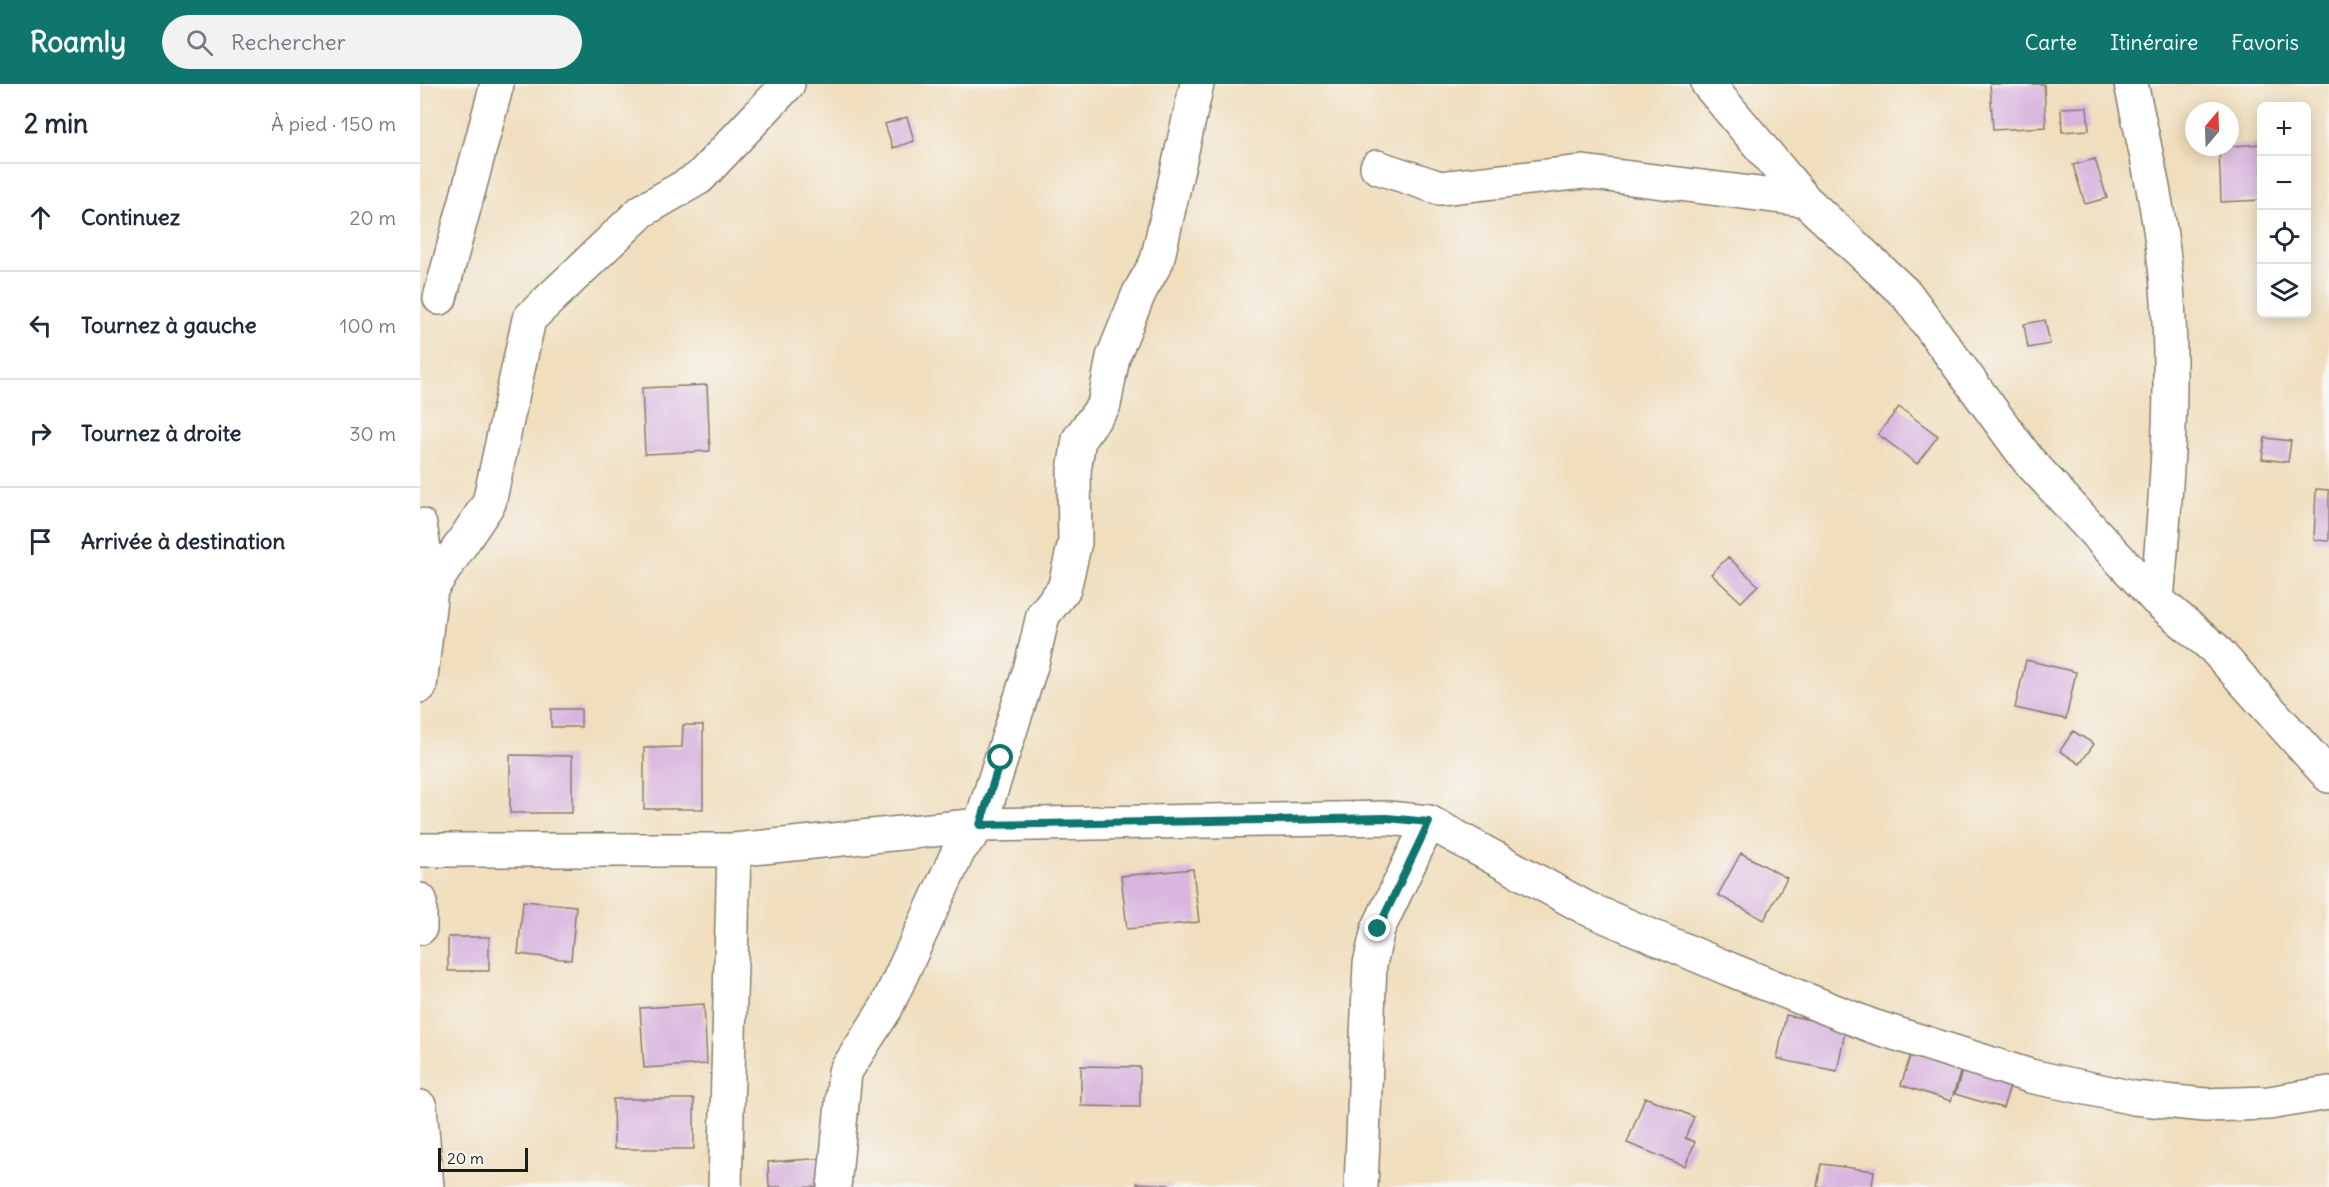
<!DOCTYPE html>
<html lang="fr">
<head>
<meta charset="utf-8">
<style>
	body { margin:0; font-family:Delius,sans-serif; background:#f2f2f3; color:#1f2937 }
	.controls { position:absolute; right:18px; top:18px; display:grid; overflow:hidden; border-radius:9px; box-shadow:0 3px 15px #0003 }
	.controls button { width:54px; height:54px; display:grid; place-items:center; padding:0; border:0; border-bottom:2px solid #e0e1e3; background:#fff; color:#1f2937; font:30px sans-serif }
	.compass { position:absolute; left:1765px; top:18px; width:54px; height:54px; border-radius:50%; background:#fff; box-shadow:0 3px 15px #0003; rotate:19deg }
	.scale { position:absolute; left:18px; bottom:15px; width:90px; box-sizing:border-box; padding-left:6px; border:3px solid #1c1c1c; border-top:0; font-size:16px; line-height:21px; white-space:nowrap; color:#1c1c1c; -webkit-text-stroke:4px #f6f6f2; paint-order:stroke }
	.stop { position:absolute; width:18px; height:18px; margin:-14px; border:4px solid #0f766e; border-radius:50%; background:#fff }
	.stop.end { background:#0f766e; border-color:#fff; box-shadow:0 2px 6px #0008 }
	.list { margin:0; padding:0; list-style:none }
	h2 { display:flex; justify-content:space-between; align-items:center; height:78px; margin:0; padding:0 24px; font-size:26px }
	h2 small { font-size:20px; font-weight:400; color:#747a83 }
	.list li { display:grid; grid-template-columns:39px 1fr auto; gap:18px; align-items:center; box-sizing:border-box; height:108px; padding:0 24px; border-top:2px solid #e0e1e3 }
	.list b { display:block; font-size:22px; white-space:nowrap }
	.list em { font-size:20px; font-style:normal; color:#747a83 }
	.icon { flex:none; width:33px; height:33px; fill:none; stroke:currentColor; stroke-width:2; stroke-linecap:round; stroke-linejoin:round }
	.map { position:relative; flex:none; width:1909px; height:1103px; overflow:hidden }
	header { display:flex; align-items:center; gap:36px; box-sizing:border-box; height:84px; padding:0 30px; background:#0f766e; color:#fff }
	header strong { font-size:28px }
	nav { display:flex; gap:33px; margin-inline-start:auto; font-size:21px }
	.search { width:420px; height:54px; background:#f2f2f3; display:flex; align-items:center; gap:15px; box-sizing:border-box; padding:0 21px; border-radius:33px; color:#747a83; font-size:22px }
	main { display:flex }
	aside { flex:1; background:#fff }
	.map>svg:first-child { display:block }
	.building { fill:#d8b4de }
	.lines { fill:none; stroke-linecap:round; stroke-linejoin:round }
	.minor-casing { stroke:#867d6c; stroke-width:36 }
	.minor { stroke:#fff; stroke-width:33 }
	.route { stroke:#0f766e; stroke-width:8 }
</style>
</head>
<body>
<header>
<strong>Roamly</strong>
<div class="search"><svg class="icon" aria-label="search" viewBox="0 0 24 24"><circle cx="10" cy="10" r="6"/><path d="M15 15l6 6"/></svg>Rechercher</div>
<nav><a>Carte</a><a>Itinéraire</a><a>Favoris</a></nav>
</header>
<main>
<aside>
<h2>2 min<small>À pied · 150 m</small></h2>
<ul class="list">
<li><svg class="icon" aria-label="ahead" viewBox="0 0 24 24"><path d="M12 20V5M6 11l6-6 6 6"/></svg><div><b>Continuez</b></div><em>20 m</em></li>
<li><svg class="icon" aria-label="left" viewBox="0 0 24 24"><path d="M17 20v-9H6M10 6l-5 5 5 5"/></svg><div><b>Tournez à gauche</b></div><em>100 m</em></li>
<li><svg class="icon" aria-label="right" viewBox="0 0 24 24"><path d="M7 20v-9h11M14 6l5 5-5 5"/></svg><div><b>Tournez à droite</b></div><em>30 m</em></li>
<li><svg class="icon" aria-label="arrive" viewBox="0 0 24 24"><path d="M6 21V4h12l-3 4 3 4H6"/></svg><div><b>Arrivée à destination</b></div></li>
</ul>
</aside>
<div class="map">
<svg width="1909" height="1103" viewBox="0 0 1909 1103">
	<rect width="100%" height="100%" fill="#f6f6f2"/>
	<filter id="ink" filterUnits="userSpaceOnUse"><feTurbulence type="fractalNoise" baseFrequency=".0167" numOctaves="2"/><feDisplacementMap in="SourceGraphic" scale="12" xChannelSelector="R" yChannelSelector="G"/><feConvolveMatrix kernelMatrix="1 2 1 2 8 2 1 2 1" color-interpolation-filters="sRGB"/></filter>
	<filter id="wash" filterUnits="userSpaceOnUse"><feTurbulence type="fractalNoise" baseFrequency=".008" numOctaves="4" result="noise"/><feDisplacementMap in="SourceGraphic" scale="24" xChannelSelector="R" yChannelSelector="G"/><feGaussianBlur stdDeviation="1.35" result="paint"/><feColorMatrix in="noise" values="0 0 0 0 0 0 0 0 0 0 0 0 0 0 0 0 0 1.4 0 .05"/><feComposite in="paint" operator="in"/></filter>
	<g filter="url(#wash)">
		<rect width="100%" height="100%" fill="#f0debd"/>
		<g id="blocks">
			<path class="building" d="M1570 0H1624L1626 43 1573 46Z
				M1667 23 1669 46 1642 48 1641 24Z
				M487 33 494 57 473 64 465 40Z
				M1842 60V116L1801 118 1799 63Z
				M1675 75 1687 114 1665 120 1653 81Z
				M1625 236 1630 260 1608 264 1604 240Z
				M287 301 290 367 225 370 222 304Z
				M1479 323 1518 352 1497 380 1458 350Z
				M1845 354 1871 357 1868 378 1842 375Z
				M1896 405 1909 406V457L1894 456Z
				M1308 473 1338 501 1321 518 1291 490Z
				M1606 576 1656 588 1646 635 1595 624Z
				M131 625H161V643H131Z
				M263 641H283V725H224V664L262 663Z
				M1653 647 1674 660 1660 680 1640 667Z
				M90 671 152 672V729H90Z
				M1321 769 1367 794 1344 836 1298 811Z
				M773 785 779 838 707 845 701 792Z
				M103 817 156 822 151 876 98 870Z
				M28 853H69V887H28Z
				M284 920 287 980 224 984 220 924Z
				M1366 931 1426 943 1417 987 1357 975Z
				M1492 967 1542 983 1531 1017 1481 1001Z
				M1544 981 1592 996 1583 1024 1535 1010Z
				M661 982 720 983V1023L661 1022Z
				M1225 1013 1274 1033 1265 1054 1275 1058 1265 1082 1207 1059Z
				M193 1015H274V1065H194Z
				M406 1074 408 1103H349L348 1078Z
				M1401 1080 1454 1087 1452 1103H1397Z
				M717 1099 751 1101V1103H717Z"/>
		</g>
	</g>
	<g filter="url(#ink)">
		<use href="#blocks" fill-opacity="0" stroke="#867d6c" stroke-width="1.5"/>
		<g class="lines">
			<defs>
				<path id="minor" d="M1288 0 1385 116 1487 211 1608 376 1737 516
					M1711 0C1726 67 1741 134 1747 202 1755 306 1746 412 1737 516L1794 564 1909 692
					M957 83 1020 104 1163 88 1385 116
					M20 214 77 0
					M0 441 11 505
					M0 602 11 505 69 419 109 235 222 127 279 94 368 0
					M0 766H314L560 741 967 734 1009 738 1166 824 1309 885 1452 942 1610 992 1714 1014 1785 1021 1849 1019 1909 1009
					M0 816V844
					M0 1023 7 1103
					M305 1103 314 766
					M414 1103 425 988 466 924 539 766 560 741 612 579 623 531 644 505 655 458 654 387 659 355 684 321 693 273 719 209 737 177 777 0
					M941 1103 950 880 958 845 1009 738"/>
			</defs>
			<use href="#minor" class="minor-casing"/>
			<use href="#minor" class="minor"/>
		</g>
	</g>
	<g class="lines" filter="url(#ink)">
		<path class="route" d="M581 674 560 741 967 734 1009 738 958 845"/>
	</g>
</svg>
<div class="controls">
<button>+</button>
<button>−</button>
<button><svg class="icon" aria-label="locate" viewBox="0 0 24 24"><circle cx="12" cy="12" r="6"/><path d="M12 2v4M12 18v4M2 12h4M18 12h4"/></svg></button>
<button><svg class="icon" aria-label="layers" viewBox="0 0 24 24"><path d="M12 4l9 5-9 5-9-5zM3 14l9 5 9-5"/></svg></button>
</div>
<svg class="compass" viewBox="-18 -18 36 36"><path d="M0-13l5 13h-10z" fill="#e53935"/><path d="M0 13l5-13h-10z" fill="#747a83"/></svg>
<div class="scale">20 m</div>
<div class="stop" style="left:581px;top:674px"></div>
<div class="stop end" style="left:958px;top:845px"></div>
</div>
</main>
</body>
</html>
